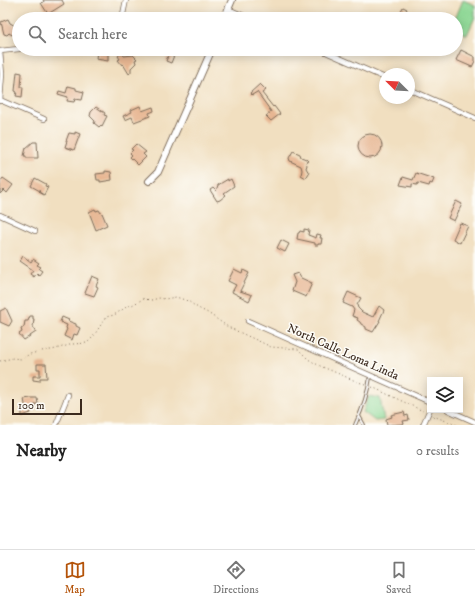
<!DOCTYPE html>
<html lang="en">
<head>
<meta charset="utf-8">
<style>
	body { margin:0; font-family:"IM FELL DW Pica",serif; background:#f2f2f2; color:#222 }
	.controls { position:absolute; right:12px; bottom:12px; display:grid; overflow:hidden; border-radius:0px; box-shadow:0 2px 10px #0003 }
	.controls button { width:36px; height:36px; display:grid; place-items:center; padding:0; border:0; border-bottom:1px solid #e0e0e0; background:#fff; color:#222; font:20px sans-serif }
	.compass { position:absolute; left:379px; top:68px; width:36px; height:36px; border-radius:50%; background:#fff; box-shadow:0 2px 10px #0003; rotate:294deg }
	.scale { position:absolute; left:12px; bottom:10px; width:70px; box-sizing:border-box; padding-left:4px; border:2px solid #3b2a1e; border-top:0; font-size:11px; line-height:14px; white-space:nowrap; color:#3b2a1e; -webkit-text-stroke:3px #fdfcf7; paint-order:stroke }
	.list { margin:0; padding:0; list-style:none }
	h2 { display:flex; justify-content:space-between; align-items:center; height:52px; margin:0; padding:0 16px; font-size:17px }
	h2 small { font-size:13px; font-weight:400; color:#767676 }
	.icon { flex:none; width:22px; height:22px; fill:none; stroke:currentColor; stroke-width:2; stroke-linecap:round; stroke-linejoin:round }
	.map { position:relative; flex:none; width:475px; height:425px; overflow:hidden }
	.search { position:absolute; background:#fff; box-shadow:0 2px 10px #0003; left:12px; right:12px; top:12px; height:44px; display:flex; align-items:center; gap:10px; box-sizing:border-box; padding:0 14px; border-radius:22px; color:#767676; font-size:15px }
	.sheet { height:124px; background:#fff }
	nav { display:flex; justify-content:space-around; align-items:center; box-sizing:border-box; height:56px; border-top:1px solid #e0e0e0; background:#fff; font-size:11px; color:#767676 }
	nav a { display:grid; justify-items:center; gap:2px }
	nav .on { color:#b45309 }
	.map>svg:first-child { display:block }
	.green { fill:#8dd794; stroke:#648059 }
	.building { fill:#e7b692 }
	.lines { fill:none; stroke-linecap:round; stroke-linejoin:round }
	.lane-casing { stroke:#7b6957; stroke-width:4 }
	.street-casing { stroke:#7b6957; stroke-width:6 }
	.secondary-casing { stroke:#7b6957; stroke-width:8 }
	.path { stroke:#7b6957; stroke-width:1; stroke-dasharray:1 3; stroke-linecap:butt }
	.lane { stroke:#fff; stroke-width:2 }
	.street { stroke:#fff; stroke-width:4.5 }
	.secondary { stroke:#fff; stroke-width:6 }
	.labels { text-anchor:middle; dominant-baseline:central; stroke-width:3; stroke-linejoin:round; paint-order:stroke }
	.street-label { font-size:12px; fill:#3b2a1e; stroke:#fdfcf7 }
</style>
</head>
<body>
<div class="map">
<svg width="475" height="425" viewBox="0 0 475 425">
	<rect width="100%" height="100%" fill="#fdfcf7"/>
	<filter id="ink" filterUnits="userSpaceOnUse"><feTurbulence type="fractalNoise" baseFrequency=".025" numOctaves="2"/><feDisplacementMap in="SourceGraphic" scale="8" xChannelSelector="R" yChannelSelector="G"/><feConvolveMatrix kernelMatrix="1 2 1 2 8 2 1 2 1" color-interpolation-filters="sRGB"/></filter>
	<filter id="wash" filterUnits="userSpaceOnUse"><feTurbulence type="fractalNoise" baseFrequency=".012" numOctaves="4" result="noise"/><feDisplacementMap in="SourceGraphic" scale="16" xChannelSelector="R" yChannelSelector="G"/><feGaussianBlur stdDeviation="0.9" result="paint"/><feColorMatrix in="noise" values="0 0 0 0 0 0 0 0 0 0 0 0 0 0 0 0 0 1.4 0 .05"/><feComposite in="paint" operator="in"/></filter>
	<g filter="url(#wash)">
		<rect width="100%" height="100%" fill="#f1dfc0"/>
		<path class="green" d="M463 0 475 5V17L467 35 456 30 455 19Z
			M369 396 380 398 384 420 375 421 363 412Z"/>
		<g id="blocks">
			<path class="building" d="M43 0H62L64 4 48 14 41 3 44 2Z
				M403 7 407 9 405 13 420 19H397Z
				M8 19 10 23 19 28 12 35 9 33 7 35 4 34 1 22Z
				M98 49H108V61L96 59 97 50Z
				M166 49H185L175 53 171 63 166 61 168 56Z
				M461 50 475 57V61L472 67 456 60Z
				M122 53 124 56 133 55 137 59 135 60 136 63 131 68V72L129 74 123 64 122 65 118 60 120 59 118 56Z
				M17 72 22 73 21 87H23L22 97 16 96 17 92 15 91Z
				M260 84 266 90 262 93 273 107 274 106 280 114 271 121 266 116 271 112 270 110 257 92 252 95 250 93Z
				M68 86 76 88V90L84 92 82 100 75 99 74 102 67 101 68 97 58 94 59 91 66 93Z
				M140 106 142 111 153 107 154 111 149 113 150 116 134 122 132 117 125 120 123 116 132 112 131 110Z
				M96 107 105 113 104 115 107 116 102 126 101 125 99 127 94 123 95 121 90 116 91 112Z
				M75 132 80 134 74 150 65 147 67 141H66L69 133 75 134Z
				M358 146a12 12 0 1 1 24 0a12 12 0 1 1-24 0Z
				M33 142H37L38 158H26V156H24L26 148Z
				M136 144 146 152 143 154 146 157 138 165 130 157 132 155 130 153 133 150 131 149Z
				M293 151 300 154 301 157 306 159 308 161 306 162 307 165 306 168 309 173 306 178 301 175 302 170 301 166 290 161 289 158Z
				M105 171 111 172 112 180 100 182V180H97L96 174 105 173Z
				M416 173 434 179 432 184 430 183 429 186 418 183 417 185 412 184V187L400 185 403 177 413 180Z
				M3 178 13 185 7 193 4 190 0 194V182Z
				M35 178 46 184 45 186 48 187 44 195 39 192 40 191 31 186Z
				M228 179V181L231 179 234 186 224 193 226 195 220 200 217 201 210 190 213 188 216 191 218 185Z
				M456 201 462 204 454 221 448 218Z
				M95 209 96 211 99 210 101 213H102L107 225 96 230 89 212Z
				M460 223 468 226 460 243 453 239Z
				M304 229 309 230 308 235 316 238 317 234 321 235 320 238H322L321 244H318V245H315V243L297 239 298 233H299L300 231 304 232Z
				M281 240 289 244 285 252 277 248Z
				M23 256 31 262 33 259 39 263 37 265 41 267 39 269 42 271 39 275 37 273 34 277 30 274 33 270 20 261Z
				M234 269 242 273 243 270 249 273 240 291 252 295 249 301 232 292 236 285 228 281Z
				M298 273 301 278 312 283 306 297 292 291 295 282 292 275Z
				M92 276 99 279 96 286 98 287 94 296 85 293Z
				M348 292 361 298 357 305 358 308 362 312 373 317 379 306 384 310 379 321H380L373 332 366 329V327L361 324 360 322 357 320 358 318 352 316 354 310 352 307 343 303Z
				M6 308 12 321 9 326 0 322V311Z
				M30 316H33V319H34L33 327 36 332 24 340 19 334 22 332 21 329 24 327 25 321H28Z
				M62 317 69 320 68 321 76 324V326L80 328 77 335 74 334 72 340 64 336 67 329 66 328 67 325 60 322Z
				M37 364H46L47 378H40V381L33 380V376H40V369H37Z
				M31 398H37L38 404H35V410L31 411V413L22 416V411L26 410 24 399Z
				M404 412 405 416 408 415 409 420 403 421 404 424 387 425 386 419 392 417 391 415Z"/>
		</g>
	</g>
	<g filter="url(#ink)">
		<use href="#blocks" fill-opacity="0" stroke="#7b6957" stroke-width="1"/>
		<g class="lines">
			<defs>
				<path id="lane" d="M359 416 364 425
					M355 425C362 410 368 394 370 377"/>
				<path id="street" d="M228 9 251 19
					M122 19 126 0
					M319 49 385 78
					M0 51 2 74 0 101
					M0 51 19 49
					M409 89 475 118
					M0 100 44 119
					M0 215 35 231
					M248 321 430 402
					M448 410 475 422
					M56 425 68 395
					M423 425 430 409"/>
				<path id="secondary" d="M224 19 232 0
					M149 181 158 172 212 49"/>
			</defs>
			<use href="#lane" class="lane-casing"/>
			<use href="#street" class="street-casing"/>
			<use href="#secondary" class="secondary-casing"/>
			<path class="path" d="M0 361 13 358 21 359 30 354 46 350H52L73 344 87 343 93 337 106 317 114 315 128 306 132 305 143 299 152 300 159 298 165 299 176 297 188 301 198 308 208 313 228 327 265 344 271 347 298 349 308 359 318 365 358 382 365 384
				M372 387 423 411
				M433 416 457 425"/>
			<use href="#lane" class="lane"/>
			<use href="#street" class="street"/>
			<use href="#secondary" class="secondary"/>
		</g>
	</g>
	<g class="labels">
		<g class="street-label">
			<text transform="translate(343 352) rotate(24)">North Calle Loma Linda</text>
		</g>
	</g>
</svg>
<div class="controls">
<button><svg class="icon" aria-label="layers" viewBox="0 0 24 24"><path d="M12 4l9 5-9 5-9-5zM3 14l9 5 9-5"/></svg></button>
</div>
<svg class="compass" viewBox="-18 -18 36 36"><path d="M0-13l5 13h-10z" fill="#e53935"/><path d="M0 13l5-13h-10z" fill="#767676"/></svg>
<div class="scale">100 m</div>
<div class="search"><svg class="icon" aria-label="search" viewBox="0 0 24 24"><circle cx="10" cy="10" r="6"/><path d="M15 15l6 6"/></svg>Search here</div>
</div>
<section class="sheet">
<h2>Nearby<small>0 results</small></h2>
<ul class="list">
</ul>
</section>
<nav>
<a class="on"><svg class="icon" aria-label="map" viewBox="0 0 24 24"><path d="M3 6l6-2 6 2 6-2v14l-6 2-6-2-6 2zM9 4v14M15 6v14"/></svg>Map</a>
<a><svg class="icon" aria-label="directions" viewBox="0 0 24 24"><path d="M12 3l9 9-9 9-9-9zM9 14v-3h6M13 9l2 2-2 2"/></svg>Directions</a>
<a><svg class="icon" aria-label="saved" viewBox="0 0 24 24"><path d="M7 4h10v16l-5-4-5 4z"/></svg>Saved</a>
</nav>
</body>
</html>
